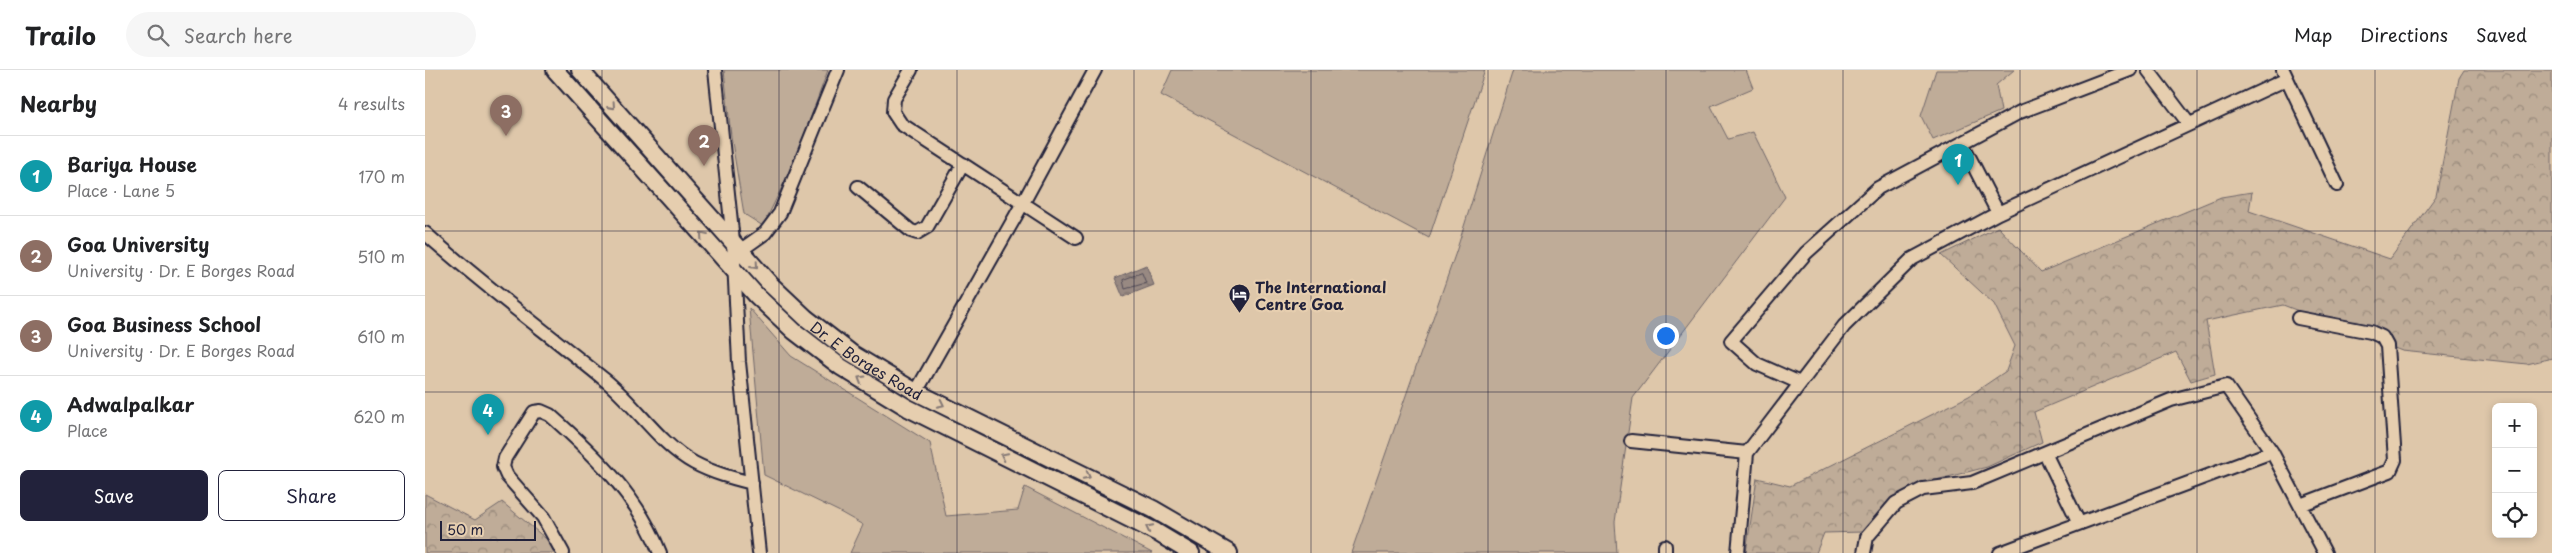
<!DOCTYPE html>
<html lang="en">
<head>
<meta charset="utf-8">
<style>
	body { margin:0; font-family:"Playpen Sans",sans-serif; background:#f6f6f6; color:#202124 }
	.controls { position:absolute; right:15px; bottom:15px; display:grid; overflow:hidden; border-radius:8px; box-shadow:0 2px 8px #0003 }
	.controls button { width:45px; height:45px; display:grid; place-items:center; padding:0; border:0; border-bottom:1px solid #e0e0e0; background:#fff; color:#202124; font:25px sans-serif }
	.scale { position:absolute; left:15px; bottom:12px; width:96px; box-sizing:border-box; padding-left:5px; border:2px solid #22223b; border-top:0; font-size:14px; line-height:18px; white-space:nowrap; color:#22223b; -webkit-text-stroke:4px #e6ceaf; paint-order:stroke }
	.you { position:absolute; left:1240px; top:265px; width:18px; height:18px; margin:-12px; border:4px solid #fff; border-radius:50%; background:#1a73e8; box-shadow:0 0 0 8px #1a73e833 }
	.badge { display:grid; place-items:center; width:32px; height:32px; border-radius:50%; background:#22223b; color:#fff; font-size:16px; font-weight:700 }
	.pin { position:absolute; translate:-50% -41px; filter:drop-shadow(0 1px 2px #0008) }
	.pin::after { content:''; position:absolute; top:26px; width:18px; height:15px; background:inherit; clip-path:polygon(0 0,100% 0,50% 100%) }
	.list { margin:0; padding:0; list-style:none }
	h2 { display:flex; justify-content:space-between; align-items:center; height:65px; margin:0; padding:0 20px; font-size:21px }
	h2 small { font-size:16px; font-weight:400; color:#757577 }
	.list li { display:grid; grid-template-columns:32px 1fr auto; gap:15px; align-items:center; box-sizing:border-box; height:80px; padding:0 20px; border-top:1px solid #e0e0e0 }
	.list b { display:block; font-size:19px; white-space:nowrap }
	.list p { margin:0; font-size:16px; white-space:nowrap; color:#757577 }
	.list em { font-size:16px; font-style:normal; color:#757577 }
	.actions { display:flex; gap:10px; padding:15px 20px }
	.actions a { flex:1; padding:11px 0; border:1px solid #22223b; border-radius:8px; text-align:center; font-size:18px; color:#22223b }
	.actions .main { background:#22223b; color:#fff }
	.icon { flex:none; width:28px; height:28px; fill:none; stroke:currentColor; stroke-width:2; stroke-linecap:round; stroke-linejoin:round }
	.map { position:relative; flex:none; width:2127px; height:483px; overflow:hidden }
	header { display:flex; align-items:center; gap:30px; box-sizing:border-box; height:70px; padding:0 25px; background:#fff; border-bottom:1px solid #e0e0e0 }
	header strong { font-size:24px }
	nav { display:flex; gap:28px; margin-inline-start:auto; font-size:18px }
	.search { width:350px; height:45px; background:#f6f6f6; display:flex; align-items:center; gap:12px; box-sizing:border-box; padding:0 18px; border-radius:28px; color:#757577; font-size:19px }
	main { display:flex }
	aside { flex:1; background:#fff }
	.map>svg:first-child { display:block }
	.grass { fill:#bfac98; stroke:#70676a }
	.forest { fill:url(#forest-crowns); stroke:#70676a }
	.water { fill:url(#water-ripples); stroke:#696066 }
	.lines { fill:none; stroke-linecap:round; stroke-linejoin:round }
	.shore { stroke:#514b57; stroke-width:1 }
	.minor-casing { stroke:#22223b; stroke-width:16 }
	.major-casing { stroke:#22223b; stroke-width:20 }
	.minor { stroke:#e6ceaf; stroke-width:12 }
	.major { stroke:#e6ceaf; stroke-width:16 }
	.oneway { stroke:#847875 }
	.grid { fill:none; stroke:#22223b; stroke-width:1; stroke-opacity:0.55 }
	.labels { text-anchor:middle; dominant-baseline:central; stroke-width:4.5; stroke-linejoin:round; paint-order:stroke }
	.poi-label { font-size:15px; font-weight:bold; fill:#22223b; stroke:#e6ceaf; text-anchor:start }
	.street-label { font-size:15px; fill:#22223b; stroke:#e6ceaf }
</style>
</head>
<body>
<header>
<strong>Trailo</strong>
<div class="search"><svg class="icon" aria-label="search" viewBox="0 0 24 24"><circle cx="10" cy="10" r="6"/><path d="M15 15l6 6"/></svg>Search here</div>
<nav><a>Map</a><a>Directions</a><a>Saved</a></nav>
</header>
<main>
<aside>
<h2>Nearby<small>4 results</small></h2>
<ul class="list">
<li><span class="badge" style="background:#0f9aa8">1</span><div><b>Bariya House</b><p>Place · Lane 5</p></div><em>170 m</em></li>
<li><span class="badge" style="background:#8d6e63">2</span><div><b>Goa University</b><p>University · Dr. E Borges Road</p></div><em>510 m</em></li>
<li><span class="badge" style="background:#8d6e63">3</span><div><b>Goa Business School</b><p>University · Dr. E Borges Road</p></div><em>610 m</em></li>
<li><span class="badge" style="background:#0f9aa8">4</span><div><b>Adwalpalkar</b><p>Place</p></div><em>620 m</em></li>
</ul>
<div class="actions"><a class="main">Save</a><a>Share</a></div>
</aside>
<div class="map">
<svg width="2127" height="483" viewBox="0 0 2127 483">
	<defs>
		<pattern id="forest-crowns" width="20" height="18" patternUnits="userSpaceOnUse" patternTransform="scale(1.25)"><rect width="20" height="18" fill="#bfac98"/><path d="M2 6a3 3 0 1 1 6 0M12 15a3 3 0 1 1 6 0" fill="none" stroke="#9b8c7d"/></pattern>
		<pattern id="water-ripples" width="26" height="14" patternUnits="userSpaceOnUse" patternTransform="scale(1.25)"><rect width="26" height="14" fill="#988982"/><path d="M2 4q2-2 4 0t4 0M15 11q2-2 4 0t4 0" fill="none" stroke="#7c706c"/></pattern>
	</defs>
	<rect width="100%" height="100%" fill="#dec7aa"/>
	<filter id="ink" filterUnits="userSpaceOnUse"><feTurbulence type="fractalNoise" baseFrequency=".02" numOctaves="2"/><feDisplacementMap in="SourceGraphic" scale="10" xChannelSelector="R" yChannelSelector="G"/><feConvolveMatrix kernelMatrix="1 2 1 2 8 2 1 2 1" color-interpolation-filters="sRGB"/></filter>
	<g filter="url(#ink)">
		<path class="grass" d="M299 0H403L370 90 338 156 319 144 306 66Z
			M747 0H1060L1004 168 736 25Z
			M1088 0H1321L1328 18 1286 36 1303 69 1328 62 1360 127 1208 328 1190 452 1192 483H926L1031 182Z
			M1511 0H1589L1571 15 1576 41 1508 70 1496 46Z
			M324 238 366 286 505 373 521 446 593 440 600 417 727 483H425L438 455 413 441 339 405Z"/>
		<path class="forest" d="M2039 0H2127V288L2102 294 1977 281 1858 235 1781 251 1790 304 1766 311 1751 282 1609 342 1617 372 1562 397 1503 412 1467 427 1438 462 1399 463 1391 483H1321L1332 408 1365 416 1544 326 1581 301 1590 276 1569 234 1516 185 1573 157 1616 202 1796 127 1827 122 1824 141 1965 189 2011 126 2034 8Z
			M0 424 50 450 77 432 126 473 129 483H0Z"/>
		<path class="water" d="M721 195 729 215 698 227 690 208Z"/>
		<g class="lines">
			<path class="shore" d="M717 203 721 213 700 219 698 210Z"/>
			<defs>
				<path id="minor" d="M290 0 308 171 314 292 334 483
					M486 0 469 29 468 42 476 54 651 168
					M1723 0 1764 54
					M1858 0 1912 115
					M1537 73 1573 143
					M433 117 486 161 492 163 502 157 538 94
					M0 163C58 215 120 261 180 310 211 335 234 374 269 393 288 403 307 408 327 413
					M316 180 340 163 355 143 413 0
					M1873 248 1946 262 1957 267 1962 276 1970 390 1965 401 1875 435
					M1375 313 1332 294 1306 271 1381 183 1453 118 1595 42 1705 0
					M491 322 598 133 670 0
					M1206 371 1322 383
					M1620 383 1654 453
					M1240 476V483
					M138 483 118 447 82 406 78 397 80 388 109 342 116 341 125 345C170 385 213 426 235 483
					M1313 483 1322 383 1419 256 1487 189 1573 143 1862 9
					M1439 483 1442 467 1471 433 1498 419 1547 413 1746 330 1801 316 1847 382 1900 483
					M1575 483 1847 382"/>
				<g id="major">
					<path d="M130 0 332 226 369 261 416 297 483 338 731 462 766 483"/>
					<path id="s1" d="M155 0 345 214 381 248 426 283 491 322 728 439 804 483"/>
				</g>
			</defs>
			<use href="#minor" class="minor-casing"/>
			<use href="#major" class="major-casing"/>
			<use href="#minor" class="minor"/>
			<use href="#major" class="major"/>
		</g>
		<defs><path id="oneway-chevron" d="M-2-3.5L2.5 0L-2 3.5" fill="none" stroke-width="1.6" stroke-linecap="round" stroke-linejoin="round" transform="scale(1.25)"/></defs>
		<g class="oneway">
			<use href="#oneway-chevron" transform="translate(187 36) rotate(48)"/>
			<use href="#oneway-chevron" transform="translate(278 165) rotate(-131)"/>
			<use href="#oneway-chevron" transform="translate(330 196) rotate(49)"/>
			<use href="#oneway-chevron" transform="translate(436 309) rotate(-149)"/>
			<use href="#oneway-chevron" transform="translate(516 334) rotate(26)"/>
			<use href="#oneway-chevron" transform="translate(579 386) rotate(-154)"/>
			<use href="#oneway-chevron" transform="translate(662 406) rotate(27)"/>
			<use href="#oneway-chevron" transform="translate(724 458) rotate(-153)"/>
		</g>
	</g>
	<path class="grid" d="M177 0V483M354 0V483M532 0V483M709 0V483M886 0V483M1063 0V483M1241 0V483M1418 0V483M1595 0V483M1772 0V483M1950 0V483M0 161H2127M0 322H2127"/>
	<defs>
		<symbol id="hotel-pin" viewBox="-11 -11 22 30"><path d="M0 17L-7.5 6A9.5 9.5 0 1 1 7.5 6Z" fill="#22223b" stroke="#e6ceaf"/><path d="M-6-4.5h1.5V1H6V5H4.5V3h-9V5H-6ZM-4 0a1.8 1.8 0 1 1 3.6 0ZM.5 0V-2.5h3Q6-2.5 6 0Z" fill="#fff"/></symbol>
	</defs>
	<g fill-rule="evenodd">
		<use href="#hotel-pin" x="802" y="212" width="25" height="34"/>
	</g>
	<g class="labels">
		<g class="poi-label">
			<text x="830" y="216">The International<tspan x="830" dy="17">Centre Goa</tspan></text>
		</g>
		<g class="street-label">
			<text stroke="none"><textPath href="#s1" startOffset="410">Dr. E Borges Road</textPath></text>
		</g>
	</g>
</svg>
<div class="controls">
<button>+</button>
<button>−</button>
<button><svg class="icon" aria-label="locate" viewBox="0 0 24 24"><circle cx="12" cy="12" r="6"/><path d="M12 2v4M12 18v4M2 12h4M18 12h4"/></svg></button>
</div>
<div class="scale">50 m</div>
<div class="you"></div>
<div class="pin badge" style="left:1533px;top:115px;background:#0f9aa8">1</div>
<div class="pin badge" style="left:279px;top:96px;background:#8d6e63">2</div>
<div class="pin badge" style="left:81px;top:66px;background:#8d6e63">3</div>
<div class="pin badge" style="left:63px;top:365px;background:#0f9aa8">4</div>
</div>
</main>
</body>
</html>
